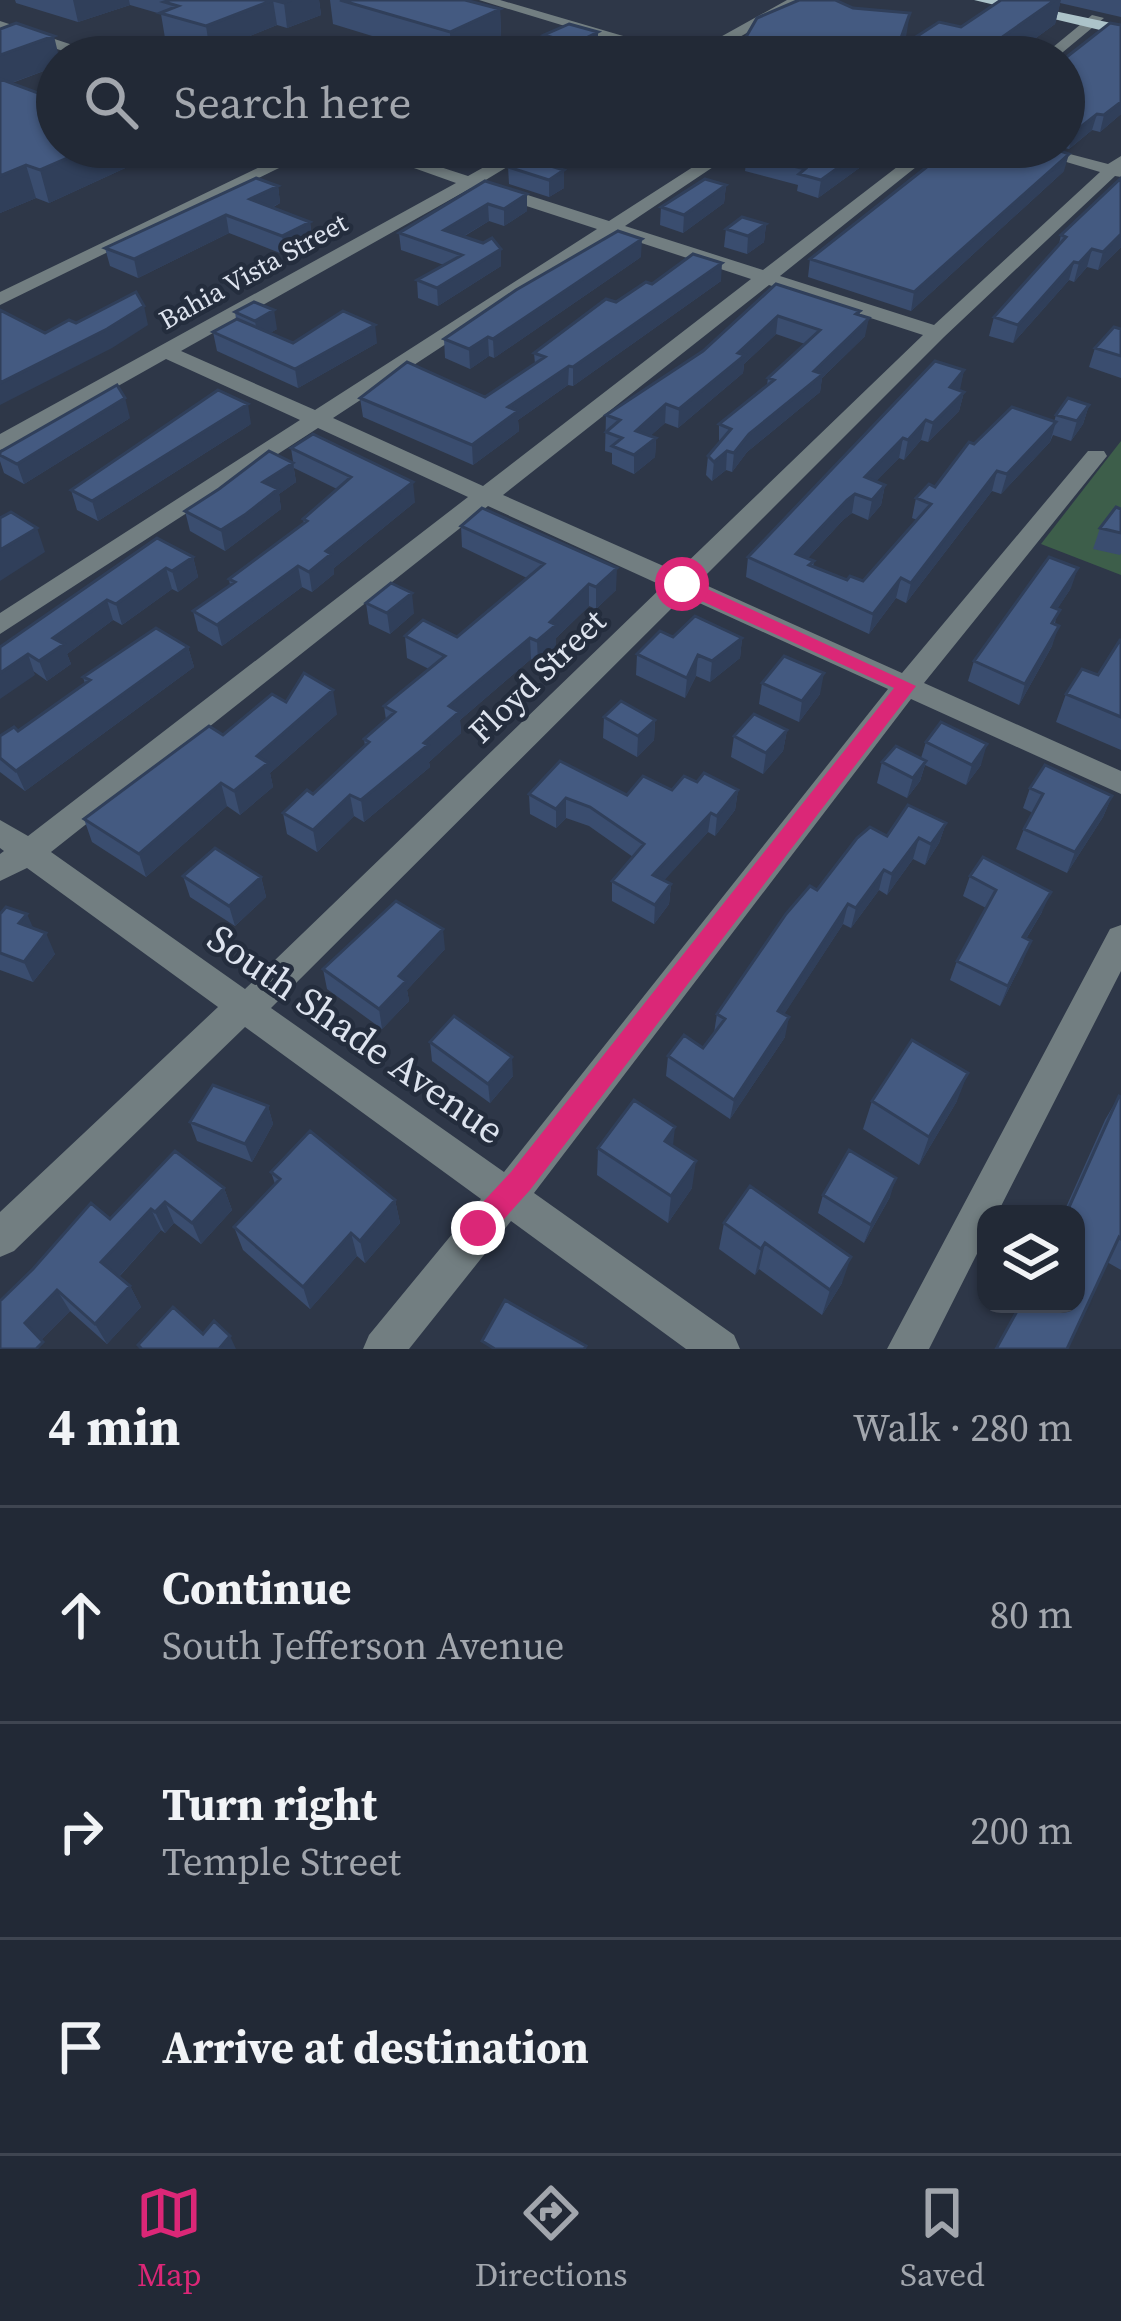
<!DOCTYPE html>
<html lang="en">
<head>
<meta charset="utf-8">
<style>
	body { margin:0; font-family:"Source Serif 4",serif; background:#2e3542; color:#f1f3f6 }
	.controls { position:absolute; right:36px; bottom:36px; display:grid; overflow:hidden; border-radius:24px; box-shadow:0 3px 9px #0004 }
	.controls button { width:108px; height:108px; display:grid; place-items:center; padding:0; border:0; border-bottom:3px solid #3f4551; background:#222936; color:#f1f3f6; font:60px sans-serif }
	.stop { position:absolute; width:36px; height:36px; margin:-27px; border:9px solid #db2777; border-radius:50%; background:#fff }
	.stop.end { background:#db2777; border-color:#fff; box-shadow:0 3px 12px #0008 }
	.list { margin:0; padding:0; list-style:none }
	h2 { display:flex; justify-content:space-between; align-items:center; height:156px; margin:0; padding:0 48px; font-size:51px }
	h2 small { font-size:39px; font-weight:400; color:#a2a6ad }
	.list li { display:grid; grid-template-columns:78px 1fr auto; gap:36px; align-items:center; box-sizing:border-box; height:216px; padding:0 48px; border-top:3px solid #3f4551 }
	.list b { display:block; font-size:45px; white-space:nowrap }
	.list p { margin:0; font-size:39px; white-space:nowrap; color:#a2a6ad }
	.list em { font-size:39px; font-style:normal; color:#a2a6ad }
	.icon { flex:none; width:66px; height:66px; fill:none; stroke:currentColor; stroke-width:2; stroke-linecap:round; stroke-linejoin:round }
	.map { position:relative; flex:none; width:1121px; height:1349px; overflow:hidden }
	.search { position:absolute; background:#222936; box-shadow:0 3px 9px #0004; left:36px; right:36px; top:36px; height:132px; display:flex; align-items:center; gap:30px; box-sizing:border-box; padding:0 42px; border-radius:66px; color:#a2a6ad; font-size:45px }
	.sheet { height:804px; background:#222936 }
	nav { display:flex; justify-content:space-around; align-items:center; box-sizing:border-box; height:168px; border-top:3px solid #3f4551; background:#222936; font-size:33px; color:#a2a6ad }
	nav a { display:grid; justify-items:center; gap:6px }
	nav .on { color:#db2777 }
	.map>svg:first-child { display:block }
	.green { fill:#3d5e4a }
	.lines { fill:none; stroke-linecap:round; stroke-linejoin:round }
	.minor { fill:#727e81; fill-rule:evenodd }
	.major { fill:#acc3c9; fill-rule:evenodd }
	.wall { fill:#3a4d6f }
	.shaded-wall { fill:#303f5a }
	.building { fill:#445a81; stroke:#303f5a; stroke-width:3 }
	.route { fill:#db2777 }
	.labels { text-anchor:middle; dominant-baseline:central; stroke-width:9; stroke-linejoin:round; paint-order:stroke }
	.far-street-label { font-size:27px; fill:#dde3ee; stroke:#242d3d }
	.street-label { font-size:33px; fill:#dde3ee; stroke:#242d3d }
	.near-street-label { font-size:39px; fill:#dde3ee; stroke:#242d3d }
</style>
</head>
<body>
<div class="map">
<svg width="1121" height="1349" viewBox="0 0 1121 1349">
	<rect width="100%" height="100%" fill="#2e3748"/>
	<path class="green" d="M1121 441V575L1041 544Z"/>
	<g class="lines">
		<path class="minor" d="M479 0H500L688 55 787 0H804L705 57H667Z
			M1092 15 1104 18 1057 57H1041Z
			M0 21 100 54 102 57H81L0 30Z
			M301 147H322L0 305V292Z
			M355 147H379L468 176 520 147H540L484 181 609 221 724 147H743L625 226 763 270 923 147H941L780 276 934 325 1100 172 1016 147H1043L1108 164 1121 156V177L1115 176 944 337 699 582 902 673 1088 451H1104L1107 456 924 683 1121 771V794L911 699 534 1193 734 1335 740 1349H686L511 1221 409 1349H363L369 1335 481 1199 245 1027 14 1251 0 1257V1212L218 1007 27 868 0 881V854L4 851 0 848V820L28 836 468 497 318 428 0 634V613L300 420 166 359 8 448 0 450V434L456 183ZM471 188 597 229 315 410 181 351ZM614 234 751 279 483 486 333 418ZM769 285 923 335 677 572 503 495ZM488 506 663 586 245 989 51 852ZM684 596 888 689 504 1172 271 1008Z
			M1121 925V971L997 1214H986V1236L929 1349H887L1110 929Z"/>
		<path class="major" d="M974 0H1002L1121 25V35Z"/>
	</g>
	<path class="wall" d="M15 0H319L321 15 287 28 277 25 210 52 165 38 161 14 130 5 78 22 16 3Z
		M330 0H465L500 9 501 36 458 57H441L333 24Z
		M1001 0H1121V17L1060 3 1055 24 1010 57H714L735 56 757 18 905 44 961 27Z
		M1121 25V114L1100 132 1092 130 1069 149 1061 147H1064V59Z
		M0 29 57 57V66L12 83 57 147H171L49 203 36 198 0 213Z
		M544 35 598 47 578 57H566L544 51Z
		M757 147H888L818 198 797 191 798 185 745 171 747 154Z
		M524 158 564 188 549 197 509 184 508 167Z
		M1064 171 911 311 808 277 810 259Z
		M1121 178V247L1098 270 1087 267 1074 282 1069 280 1013 343 989 336 994 317 1059 244 1061 235Z
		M485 181 527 211 504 226 489 221 463 237 501 266 438 306 418 298 417 280 444 265 401 250 399 233Z
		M726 185 724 203 683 233 660 225 661 207Z
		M278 186 280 203 272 208 310 222 312 240 285 255 229 233 138 278 110 266 105 248Z
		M766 224 764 242 747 254 724 247 726 229Z
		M641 257 494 358 489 356 470 369 445 358 444 339Z
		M721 281 573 386 568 385 518 420 519 431 473 465 363 417 360 398 485 397 535 364 534 353 616 302 652 284Z
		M776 284 860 311V315L865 336 822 378 820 392 747 452 732 472 726 470 712 481 706 475 708 456 719 443V424L767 385 768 378 805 344 776 334 744 364 743 373 678 428 665 423 650 436 656 438 655 457 634 474 612 464V453L605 451 606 415 703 351Z
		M235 312 277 329 270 333 293 343H377L298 388 217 351 213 332 236 319Z
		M1121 329V378L1089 367 1095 348Z
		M935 361 964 370 959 390 964 392 959 411 928 442 921 440 904 460 899 458 876 481 885 485 881 505 868 520 852 513 843 520 807 559 814 561 813 567 847 580 850 576 863 581 917 520 912 518 916 498 929 484 935 487 969 442 974 444 1012 407 1054 422 1056 415 1068 398 1089 405 1083 424 1071 441 1053 435 1050 442 1001 494 992 491 906 603 896 598 869 634 746 577 748 557Z
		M130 418 24 484 4 473 0 461V452Z
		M251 424 98 521 77 510 71 490Z
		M291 448 415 502 334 568V574L312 592 302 587 222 646 198 631 193 611 230 585 229 579 304 524 303 519 337 489 294 468Z
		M293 463 296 482 279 494 281 509 225 551 190 531 185 511Z
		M1121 509V553L1120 555 1093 549 1100 528Z
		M461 526 616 590 596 609 589 606 556 638V647L538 663 531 659 460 720 461 733 429 762 430 767 364 822 354 816 317 852 287 834 283 813 313 794 365 746 364 739 386 720 384 706 429 669 407 658 405 636 457 637 527 578 462 547Z
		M157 538 193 557 198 577 178 592 172 589 122 625 113 620 67 654 71 664 47 681 0 647Z
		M1071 588 1057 609 1052 646 1019 705 968 681 974 661Z
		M366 603 414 613 390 634 369 624Z
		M673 637 742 638 740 658 710 682 696 676 685 698 636 675 637 654Z
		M1121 640V750L1056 722 1066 694 1098 675Z
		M188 647 194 667 25 791 0 772V736L18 731 85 684 83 677Z
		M762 683 820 694 799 722 759 704Z
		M286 702 337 714 270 773 273 787 240 815 227 806 146 877 92 842 84 819 223 735Z
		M604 717 655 720 654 740 637 757 603 738Z
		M787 730 783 751 763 774 731 757 734 736Z
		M926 742 981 765 966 785 925 765 920 781 907 798 877 783 882 762 921 758Z
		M697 782 738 790 735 810 715 836 708 832 664 880 671 884 669 904 654 924 612 901V881L633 857 589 826 566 818 556 828 530 814 529 794 627 795 672 790Z
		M1030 788 1112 796 1103 817 1067 873 1016 849 1024 829 1033 813 1023 808Z
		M946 823 939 843 925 865 913 859 887 895 879 890 851 928 843 924 784 1014 785 1037 730 1119 666 1076 668 1056 703 1048 714 1033 717 1014 817 890 887 836Z
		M183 876 261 877 266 897 235 926 190 897Z
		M970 876 1042 912 1026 939 1023 961 1000 1006 950 980 957 961 986 908 963 896Z
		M0 914 33 929 55 954 33 982 0 970Z
		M445 949 407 990 409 1001 382 1029 327 989 323 969Z
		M430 1042 513 1076 490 1103 432 1061Z
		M1119 1096 1121 1097V1270L1107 1262 1076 1214H1063L1105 1120Z
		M872 1101H957L919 1165 863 1129Z
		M268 1106 273 1124 252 1162 197 1141 190 1122Z
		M598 1148 692 1188 668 1223 597 1175Z
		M175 1151 224 1188 232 1210 201 1244 174 1223 165 1233 161 1230 119 1277 130 1286 141 1307 107 1344 70 1311 41 1340 0 1349Z
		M271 1172 395 1200 400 1223 365 1263 357 1256 310 1309 243 1250 234 1227 275 1184Z
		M823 1195 890 1197 864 1243 818 1213Z
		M724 1223 842 1283 822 1315 759 1269 755 1275 719 1249Z"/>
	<path class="shaded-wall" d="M73 0H129L130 5 78 22Z
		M273 0 277 25 210 52 206 26Z
		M291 0H319L321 15 287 28 284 3Z
		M1055 0H1061L1055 24 1010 57H974Z
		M500 9 501 36 458 57H451L450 32Z
		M910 13 905 43 900 57 897 49Z
		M598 32V47L578 57H574V44Z
		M54 36 59 57H57V66L0 87V55Z
		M783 38 781 57H750Z
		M821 38 818 57H801L803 43Z
		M1121 102V114L1100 132 1104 115Z
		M1097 114 1092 130 1069 149 1073 133Z
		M93 147H171L49 203 40 170Z
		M867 147H888L818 198 821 180Z
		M1069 154 1064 171 911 311 914 292Z
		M26 165 36 198 0 213V176Z
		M564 170V188L549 197V180Z
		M726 185 724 203 683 233 684 215Z
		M278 186 280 203 253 217 250 199Z
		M527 194V211L504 226V209Z
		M488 204 489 221 445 247 444 230Z
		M226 215 229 233 138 278 134 259Z
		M310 222 312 240 285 255 282 236Z
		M766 224 764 242 747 254 748 236Z
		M1121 234V247L1098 270 1103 252Z
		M642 239 641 257 494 358 493 339Z
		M501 249V266L438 306 437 288Z
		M1092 249 1087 267 1074 282 1079 263Z
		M1074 262 1069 280 1013 343 1018 325Z
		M722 263 721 281 573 386V367Z
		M144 306 148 325 112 348 0 405V383Z
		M274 310 277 329 258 340 255 321Z
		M778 316 776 334 744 364 743 373 678 428 679 409Z
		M869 318 865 336 822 378 820 392 747 452 732 472 734 453 749 434Z
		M375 325 377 343 298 388 295 369Z
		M488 337 489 356 470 369 469 349Z
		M569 366 568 385 518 420 519 431 473 465 472 445 508 407Z
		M964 370 960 390 945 406 950 387Z
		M964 392 959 411 928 442 933 423Z
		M125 398 130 418 24 484 17 464Z
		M248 404 251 424 98 521 92 501Z
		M666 404 665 423 636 449V431Z
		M1089 405 1083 424 1071 441 1077 421Z
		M926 420 921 440 904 460 908 440Z
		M1056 422 1050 442 1001 494 1007 474Z
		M656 438 655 457 634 474V455Z
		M903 438 899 458 861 497 865 477Z
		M727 451 726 470 712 481 714 462Z
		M293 463 296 482 279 494 281 509 225 551 221 530 263 482Z
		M997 471 992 491 906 603 911 583Z
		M413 482 415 502 334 568V574L312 592 309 572 326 551Z
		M885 485 881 505 868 520 872 500Z
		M855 494 852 513 843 520 793 574 796 554 847 500Z
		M37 528 45 552 0 581V550Z
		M193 557 198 577 178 592 172 571Z
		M298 566 302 587 222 646 217 625Z
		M166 568 172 589 122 625 116 604Z
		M617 568 616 590 596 609V587Z
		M1078 568 1071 588 1045 628 1052 607Z
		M901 578 896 598 869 634 873 614Z
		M589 584V606L556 638V647L538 663 537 641 550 622Z
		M412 593 414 613 390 634 387 613Z
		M107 600 113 620 67 654 71 664 47 681 39 661 53 638Z
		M1059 626 1052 646 1019 705 1025 684Z
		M530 638 531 659 460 720 461 733 429 762 430 767 364 822 361 800 424 743 449 706Z
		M742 638 740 658 710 682 712 661Z
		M188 647 194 667 25 791 16 771Z
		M28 654 35 675 0 699V673Z
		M698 655 696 676 685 698 687 678Z
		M824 673 820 694 799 722 802 701Z
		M333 690 337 714 270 773 273 787 240 815 234 791 257 756Z
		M655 720 654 740 637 757 638 736Z
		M787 730 783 751 763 774 766 753Z
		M987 744 981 765 966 785 972 765Z
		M926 761 920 781 907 798 913 778Z
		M221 783 227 806 146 877 139 854Z
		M738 790 735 810 715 836 717 816Z
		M350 795 354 816 317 852 313 830Z
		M1112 796 1103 817 1067 873 1075 852Z
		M566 798V818L556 828V809Z
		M711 813 708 832 652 894 653 875Z
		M946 823 939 843 925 865 931 844Z
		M919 838 913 859 887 895 892 874Z
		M884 870 879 890 851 928 856 908Z
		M261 877 266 897 235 926 229 906Z
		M671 884 669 904 654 924 655 905Z
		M1051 892 1042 912 1015 957 1023 937Z
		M848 904 843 924 774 1030 778 1011Z
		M27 914 36 934 19 923Z
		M443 929 445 949 407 990 409 1001 382 1029 379 1009 399 976Z
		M46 933 55 954 33 982 24 962Z
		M1031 941 1023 961 1000 1006 1008 986Z
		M789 1017 785 1037 730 1119 734 1100Z
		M512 1057 513 1076 490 1103 488 1084Z
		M968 1073 957 1101 919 1165 929 1137Z
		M268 1106 273 1124 252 1162 245 1144Z
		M675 1127 672 1155 665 1141Z
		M696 1161 692 1188 668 1223 671 1196Z
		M896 1178 890 1197 864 1243 871 1225Z
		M224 1188 232 1210 201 1244 192 1223Z
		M395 1200 400 1223 365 1263 360 1241Z
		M165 1202 174 1223 165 1233 155 1212Z
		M151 1209 161 1230 113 1283 101 1262Z
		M351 1233 357 1256 310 1309 303 1287Z
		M765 1243 759 1269 755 1275 761 1249Z
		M851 1257 842 1283 822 1315 830 1290Z
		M130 1286 141 1307 107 1344 95 1324Z
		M57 1290 70 1311 38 1343 25 1323Z
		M230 1336 236 1349H219Z"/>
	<path class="building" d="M170 0H291L284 3 273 0 206 26 160 13 178 6 164 2Z
		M340 0H465L500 9 450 32Z
		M799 0H835L853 8 910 13 897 49 939 22 961 27 1001 0H1055L974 57H865L821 38 803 43 783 38 750 57H714L722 52 735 56 757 18Z
		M16 23 54 36 0 55V29Z
		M1110 23 1121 25V102L1104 115 1097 114 1073 133 1064 130V59Z
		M569 24 598 32 574 44 544 35Z
		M0 79 57 100V147H93L40 170 26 165 0 176Z
		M757 147H867L821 180 799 174 805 169 747 154Z
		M952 147H1050L1069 154 914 292 810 259Z
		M524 158 564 170 549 180 508 167Z
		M256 178 278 186 250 199 310 222 282 236 226 215 134 259 105 248Z
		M1121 178V234L1103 252 1092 249 1079 263 1074 262 1018 325 994 317 1066 237 1061 235Z
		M705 179 726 185 684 215 661 207Z
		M485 181 527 194 504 209 488 204 444 230 483 243 492 238 501 249 437 288 417 280 462 255 399 233Z
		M742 217 766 224 748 236 726 229Z
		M618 231 642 239 493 339 488 337 469 349 444 339 516 290Z
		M693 254 722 263 573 367 569 366 508 407 518 411 472 445 360 398 407 362 485 397 545 357 534 353 606 299 616 302 646 282 652 284Z
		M776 284 860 311 856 314 869 318 814 371 823 374 749 434 734 453 727 451 714 462 708 456 731 429 719 424 774 380 768 378 820 330 778 316 738 353 745 355 679 409 666 404 636 431 656 438 634 455 612 446 622 438 606 432 620 420 606 415 703 351Z
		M136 292 144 306 107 329 0 383V310L45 333 69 320 76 323Z
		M254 302 274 310 255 321 235 312Z
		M343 311 375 325 295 369 213 332 237 319 293 343Z
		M1114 327 1121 329V356L1095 348Z
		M935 361 964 370 950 387 964 392 933 423 926 420 908 440 903 438 865 477 885 485 872 500 855 494 847 500 796 554 814 561 809 565 847 580 850 576 863 581 931 504 916 498 929 484 935 487 969 442 974 444 1012 407 1056 422 1007 474 997 471 911 583 901 578 873 614 748 557Z
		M117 385 125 398 17 464 0 455V452Z
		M218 390 248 404 92 501 71 490Z
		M1068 398 1089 405 1077 421 1056 415Z
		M313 434 413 482 326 551 331 554 309 572 298 566 217 625 193 611 235 582 229 579 307 521 303 519 351 477 291 448Z
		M269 451 293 463 263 482 278 489 246 514 221 530 185 511 219 489Z
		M1116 507 1121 509V533L1100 528Z
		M482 508 617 568 596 587 589 584 550 622 556 625 537 641 530 638 449 706 459 712 424 743 428 745 361 800 350 795 313 830 283 813 307 790 313 794 369 742 364 739 395 712 384 706 445 656 405 636 423 620 457 637 544 564 461 526Z
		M11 512 37 528 0 550V518Z
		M157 538 193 557 172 571 166 568 116 604 107 600 53 638 64 644 39 661 28 654 0 673V647Z
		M1049 557 1078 568 1052 607 1060 610 1052 623 1059 626 1025 684 974 661Z
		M391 583 412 593 387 613 366 603Z
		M695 616 742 638 712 661 698 655 687 678 637 654 660 631 673 637Z
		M156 628 188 647 16 771 0 758V736L14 727 18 731 90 680 83 677Z
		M1120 640H1121V717L1066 694 1082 669 1098 675Z
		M784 656 824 673 802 701 762 683Z
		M304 673 333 690 257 756 268 763 234 791 221 783 139 854 84 819 209 726 223 735 272 694 286 702Z
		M621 701 655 720 638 736 604 717Z
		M754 714 787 730 766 753 734 736Z
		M941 722 987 744 972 765 926 742Z
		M896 746 926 761 913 778 882 762Z
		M560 761 627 795 643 776 672 790 684 776 697 782 704 773 738 790 717 816 711 813 653 875 671 884 655 905 612 881 644 844 590 807 566 798 556 809 529 794Z
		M1045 765 1112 796 1075 852 1024 829 1043 794 1030 788Z
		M908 805 946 823 931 844 919 838 892 874 884 870 856 908 848 904 778 1011 789 1017 734 1100 668 1056 684 1035 703 1048 725 1019 717 1014 786 914 810 886 817 890 857 838 870 827 887 836Z
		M215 848 261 877 229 906 183 876Z
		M983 857 1051 892 1023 937 1031 941 1008 986 957 961 996 890 970 876Z
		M396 901 443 929 399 976 406 981 379 1009 323 969Z
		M6 907 27 914 19 923 46 933 24 962 0 953V914Z
		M454 1016 512 1057 488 1084 430 1042Z
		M912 1040 968 1073 929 1137 872 1101Z
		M213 1085 268 1106 245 1144 190 1122Z
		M1119 1096 1121 1097V1239L1119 1237 1067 1349H996L1021 1304H1076V1214H1066Z
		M634 1100 675 1127 665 1141 696 1161 671 1196 598 1148Z
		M310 1131 395 1200 360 1241 351 1233 303 1287 234 1227 280 1179 271 1172Z
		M849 1150 896 1178 871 1225 823 1195Z
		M175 1151 224 1188 192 1223 165 1202 155 1212 151 1209 101 1262 130 1286 95 1324 57 1290 25 1323 43 1342 36 1349H0V1301L33 1269 91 1203 110 1219Z
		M750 1186 851 1257 830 1290 765 1243 761 1249 724 1223Z
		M505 1300 586 1346 584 1349H495L482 1341Z
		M173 1307 203 1334 214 1321 230 1336 219 1349H142L138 1345Z"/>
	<path class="route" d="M675 580H688L916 686 530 1190 488 1237 478 1241 468 1237 464 1228 468 1218 511 1172 894 688 675 589Z"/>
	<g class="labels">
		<g class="far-street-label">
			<text transform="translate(253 271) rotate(-29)">Bahia Vista Street</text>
		</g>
		<g class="street-label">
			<text transform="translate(537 676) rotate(-44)">Floyd Street</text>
		</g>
		<g class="near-street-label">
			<text transform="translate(356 1034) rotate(35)">South Shade Avenue</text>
		</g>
	</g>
</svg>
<div class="controls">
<button><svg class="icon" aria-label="layers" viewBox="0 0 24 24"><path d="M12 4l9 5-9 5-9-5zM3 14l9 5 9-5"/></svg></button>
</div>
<div class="stop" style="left:682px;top:584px"></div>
<div class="stop end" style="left:478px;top:1228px"></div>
<div class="search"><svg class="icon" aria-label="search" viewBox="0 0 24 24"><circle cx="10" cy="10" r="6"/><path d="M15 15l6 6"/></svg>Search here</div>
</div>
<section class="sheet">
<h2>4 min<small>Walk · 280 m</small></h2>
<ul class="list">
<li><svg class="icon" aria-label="ahead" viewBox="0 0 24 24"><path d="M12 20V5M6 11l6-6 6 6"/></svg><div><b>Continue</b><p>South Jefferson Avenue</p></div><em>80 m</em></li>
<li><svg class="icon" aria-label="right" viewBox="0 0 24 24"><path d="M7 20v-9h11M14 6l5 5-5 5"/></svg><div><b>Turn right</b><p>Temple Street</p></div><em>200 m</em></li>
<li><svg class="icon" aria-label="arrive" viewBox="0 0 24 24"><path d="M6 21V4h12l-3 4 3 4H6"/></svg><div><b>Arrive at destination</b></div></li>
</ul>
</section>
<nav>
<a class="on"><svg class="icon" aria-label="map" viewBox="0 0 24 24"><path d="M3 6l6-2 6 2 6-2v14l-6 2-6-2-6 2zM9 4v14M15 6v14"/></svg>Map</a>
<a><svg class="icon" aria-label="directions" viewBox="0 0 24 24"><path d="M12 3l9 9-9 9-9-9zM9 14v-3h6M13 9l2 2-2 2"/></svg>Directions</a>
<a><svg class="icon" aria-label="saved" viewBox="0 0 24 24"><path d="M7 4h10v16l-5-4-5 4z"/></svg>Saved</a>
</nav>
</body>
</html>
